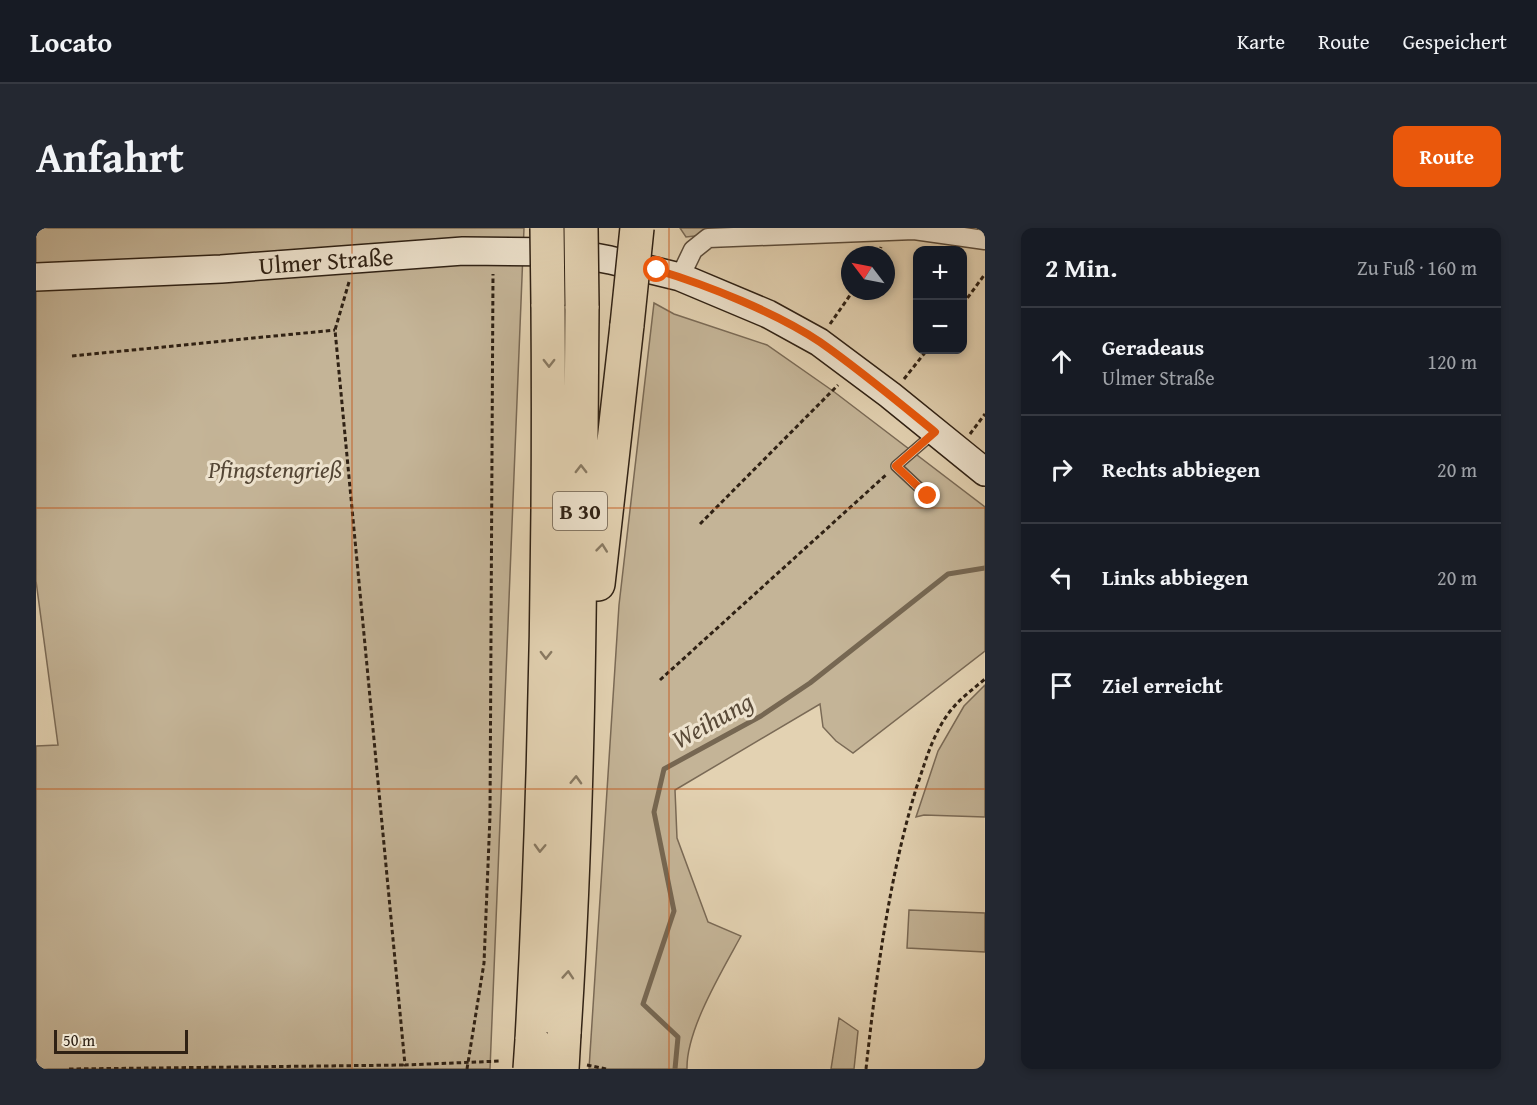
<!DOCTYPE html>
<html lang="de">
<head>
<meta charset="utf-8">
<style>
	body { margin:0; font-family:"Gentium Book Plus",serif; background:#242831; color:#f1f3f6 }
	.controls { position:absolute; right:18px; top:18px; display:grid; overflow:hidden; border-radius:12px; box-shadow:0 3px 9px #0003 }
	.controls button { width:54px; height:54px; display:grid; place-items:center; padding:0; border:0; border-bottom:2px solid #363941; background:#171b24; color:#f1f3f6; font:30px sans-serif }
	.compass { position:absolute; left:805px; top:18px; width:54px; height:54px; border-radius:50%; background:#171b24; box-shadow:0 3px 9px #0003; rotate:302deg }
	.scale { position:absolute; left:18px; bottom:15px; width:134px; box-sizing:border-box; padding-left:6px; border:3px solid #2f2114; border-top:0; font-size:16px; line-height:21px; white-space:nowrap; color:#2f2114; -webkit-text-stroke:4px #ede2cd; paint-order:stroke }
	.stop { position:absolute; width:18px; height:18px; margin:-14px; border:4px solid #ea580c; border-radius:50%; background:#fff }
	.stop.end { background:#ea580c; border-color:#fff; box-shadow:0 2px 6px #0008 }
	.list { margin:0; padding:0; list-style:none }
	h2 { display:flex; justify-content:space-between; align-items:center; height:78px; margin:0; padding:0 24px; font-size:26px }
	h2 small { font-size:20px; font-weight:400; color:#9ea1a6 }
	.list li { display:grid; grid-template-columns:39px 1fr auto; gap:18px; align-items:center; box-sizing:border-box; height:108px; padding:0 24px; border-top:2px solid #363941 }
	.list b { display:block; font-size:22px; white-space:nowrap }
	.list p { margin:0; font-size:20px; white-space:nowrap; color:#9ea1a6 }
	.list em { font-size:20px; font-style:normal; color:#9ea1a6 }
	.icon { flex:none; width:33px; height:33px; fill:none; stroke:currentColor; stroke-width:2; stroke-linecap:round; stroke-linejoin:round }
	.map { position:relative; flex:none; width:949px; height:841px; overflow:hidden; border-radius:12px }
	header { display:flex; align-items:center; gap:36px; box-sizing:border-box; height:84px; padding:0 30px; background:#171b24; border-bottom:2px solid #363941 }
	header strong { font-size:28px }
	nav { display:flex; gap:33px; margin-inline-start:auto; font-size:21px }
	.intro { display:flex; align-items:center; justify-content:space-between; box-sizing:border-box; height:144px; padding:0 36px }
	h1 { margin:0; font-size:42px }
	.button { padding:15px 27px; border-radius:12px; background:#ea580c; color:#fff; font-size:21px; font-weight:700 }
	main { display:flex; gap:36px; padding:0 36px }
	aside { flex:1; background:#171b24; border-radius:12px; box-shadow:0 3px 9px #0003 }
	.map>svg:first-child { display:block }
	.green { fill:#c4b497; stroke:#7a6a56; stroke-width:1.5 }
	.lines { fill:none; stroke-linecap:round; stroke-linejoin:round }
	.stream { stroke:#766752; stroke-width:5 }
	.lane-casing { stroke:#5c4d3c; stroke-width:12 }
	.street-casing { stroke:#5c4d3c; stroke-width:21 }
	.secondary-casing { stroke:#2f2114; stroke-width:30 }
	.highway-casing { stroke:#2f2114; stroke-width:36 }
	.path { stroke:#2f2114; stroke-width:3; stroke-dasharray:4.5 3; stroke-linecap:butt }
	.lane { stroke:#ede2cd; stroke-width:9 }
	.street { stroke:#ede2cd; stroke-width:18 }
	.secondary { stroke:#ede2cd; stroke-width:27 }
	.highway { stroke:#e3d2b2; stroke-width:33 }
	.highway-bridge-casing { stroke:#2f2114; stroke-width:36; stroke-linecap:butt }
	.highway-bridge { stroke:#e3d2b2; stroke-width:33 }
	.oneway { stroke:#897a63 }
	.route { stroke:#ea580c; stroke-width:8 }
	.grid { fill:none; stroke:#c34e0e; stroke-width:1.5; stroke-opacity:0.55 }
	.labels { text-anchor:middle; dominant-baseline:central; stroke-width:6; stroke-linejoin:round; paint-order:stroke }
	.shield { fill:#ede2cd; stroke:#685b4c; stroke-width:1.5 }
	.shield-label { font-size:22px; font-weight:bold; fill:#2f2114 }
	.street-label { font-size:24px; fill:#2f2114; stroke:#ede2cd }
	.park-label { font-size:24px; font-style:italic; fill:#544635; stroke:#ede2cd }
	.water-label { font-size:26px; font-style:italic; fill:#594a38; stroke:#ede2cd }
</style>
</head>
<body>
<header>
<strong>Locato</strong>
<nav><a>Karte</a><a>Route</a><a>Gespeichert</a></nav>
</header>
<div class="intro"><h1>Anfahrt</h1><a class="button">Route</a></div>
<main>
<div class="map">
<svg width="949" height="841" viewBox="0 0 949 841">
	<rect width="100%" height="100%" fill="#e3d2b2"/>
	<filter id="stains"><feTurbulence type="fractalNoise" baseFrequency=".00333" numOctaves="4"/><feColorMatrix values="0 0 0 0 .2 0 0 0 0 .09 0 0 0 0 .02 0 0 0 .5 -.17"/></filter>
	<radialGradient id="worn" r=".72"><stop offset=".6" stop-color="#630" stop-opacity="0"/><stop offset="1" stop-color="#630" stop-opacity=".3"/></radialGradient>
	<path class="green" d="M0 0H488L454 841H0V518L22 517 0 353Z
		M644 0H846L685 5 650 9Z
		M618 75 638 86 731 117 797 163 949 279V423L817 525 800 513 787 499 784 476 639 562 641 610 672 694 705 708C686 743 650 802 651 841H553L583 377Z
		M949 457V589L888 587 880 589 902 523 928 478Z
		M873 682 949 685V724L871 720Z
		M803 790 822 803 818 841H795Z"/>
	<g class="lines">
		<path class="stream" d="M639 841 642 809 607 776 638 683 618 584 628 541 725 488 774 455 912 346 949 340"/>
		<defs>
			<path id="lane" d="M892 268 860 238 897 206"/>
			<path id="street" d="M644 49 657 22 672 10 878 2 949 12"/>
			<path id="secondary" d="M0 49 185 41 427 23 532 24 574 32 644 49 732 86 783 114 854 167 949 244"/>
			<path id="highway" d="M562 356 591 97
				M528 805C544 563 544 321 546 78
				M496 812C509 567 514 321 512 76"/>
		</defs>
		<use href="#lane" class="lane-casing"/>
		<use href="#street" class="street-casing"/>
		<use href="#secondary" class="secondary-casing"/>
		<use href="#highway" class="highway-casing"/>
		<path class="path" d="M842 27 845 19
			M313 54 299 102 369 837 465 833
			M927 76 949 46
			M794 96 817 63
			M36 128 299 102
			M868 151 891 122
			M934 206 949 186
			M664 296 802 157
			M624 452 851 246
			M551 837 570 841
			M33 841 369 837
			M431 841 448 735 454 588 457 46
			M830 841C840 749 853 650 880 561 889 535 896 508 912 486 922 472 936 462 949 451"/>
		<use href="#lane" class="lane"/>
		<use href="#street" class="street"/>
		<use href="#secondary" class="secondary"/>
		<use href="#highway" class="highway"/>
		<defs>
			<path id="highway-bridge" d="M511 0 512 76
				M545 0 546 78
				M591 97 601 0
				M494 841 496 812
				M526 841 528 805"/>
		</defs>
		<use href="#highway-bridge" class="highway-bridge-casing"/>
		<use href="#highway-bridge" class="highway-bridge"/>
	</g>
	<defs><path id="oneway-chevron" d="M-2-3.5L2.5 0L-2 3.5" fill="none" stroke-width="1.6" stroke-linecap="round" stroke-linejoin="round" transform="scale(1.5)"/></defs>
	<g class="oneway">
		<use href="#oneway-chevron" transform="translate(513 135) rotate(90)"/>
		<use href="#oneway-chevron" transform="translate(545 241) rotate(-90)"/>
		<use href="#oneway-chevron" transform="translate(566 320) rotate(-84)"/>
		<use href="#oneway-chevron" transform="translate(510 427) rotate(91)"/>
		<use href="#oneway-chevron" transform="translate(540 552) rotate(-88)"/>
		<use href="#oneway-chevron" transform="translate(504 620) rotate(92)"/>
		<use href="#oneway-chevron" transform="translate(532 747) rotate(-86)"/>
	</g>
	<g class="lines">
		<path class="route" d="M621 42C671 57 741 85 784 114 824 142 861 173 899 204L860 238 892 268"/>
	</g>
	<path class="grid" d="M316 0V841M633 0V841M0 280H949M0 561H949"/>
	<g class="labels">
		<rect class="shield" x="517" y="264" width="54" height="38" rx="4.5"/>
		<g class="shield-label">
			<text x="544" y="283">B 30</text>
		</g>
		<g class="street-label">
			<text transform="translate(290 33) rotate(-4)">Ulmer Straße</text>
		</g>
		<g class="park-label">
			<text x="239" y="241">Pfingstengrieß</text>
		</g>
		<g class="water-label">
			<text transform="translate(676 492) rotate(-29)">Weihung</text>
		</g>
	</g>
	<rect width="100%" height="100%" filter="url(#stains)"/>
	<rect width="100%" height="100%" fill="url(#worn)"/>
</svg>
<div class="controls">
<button>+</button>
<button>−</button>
</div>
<svg class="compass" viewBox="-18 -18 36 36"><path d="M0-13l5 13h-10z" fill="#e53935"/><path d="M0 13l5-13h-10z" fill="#9ea1a6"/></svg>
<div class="scale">50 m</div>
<div class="stop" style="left:621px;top:42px"></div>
<div class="stop end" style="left:892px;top:268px"></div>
</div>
<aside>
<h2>2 Min.<small>Zu Fuß · 160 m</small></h2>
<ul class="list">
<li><svg class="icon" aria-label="ahead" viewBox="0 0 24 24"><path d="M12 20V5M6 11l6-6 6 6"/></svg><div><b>Geradeaus</b><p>Ulmer Straße</p></div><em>120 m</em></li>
<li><svg class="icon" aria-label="right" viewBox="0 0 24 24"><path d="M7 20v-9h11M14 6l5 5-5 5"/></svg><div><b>Rechts abbiegen</b></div><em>20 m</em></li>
<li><svg class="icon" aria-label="left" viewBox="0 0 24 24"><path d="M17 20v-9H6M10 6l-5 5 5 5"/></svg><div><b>Links abbiegen</b></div><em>20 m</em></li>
<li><svg class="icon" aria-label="arrive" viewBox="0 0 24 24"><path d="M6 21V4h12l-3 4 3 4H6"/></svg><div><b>Ziel erreicht</b></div></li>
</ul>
</aside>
</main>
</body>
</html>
